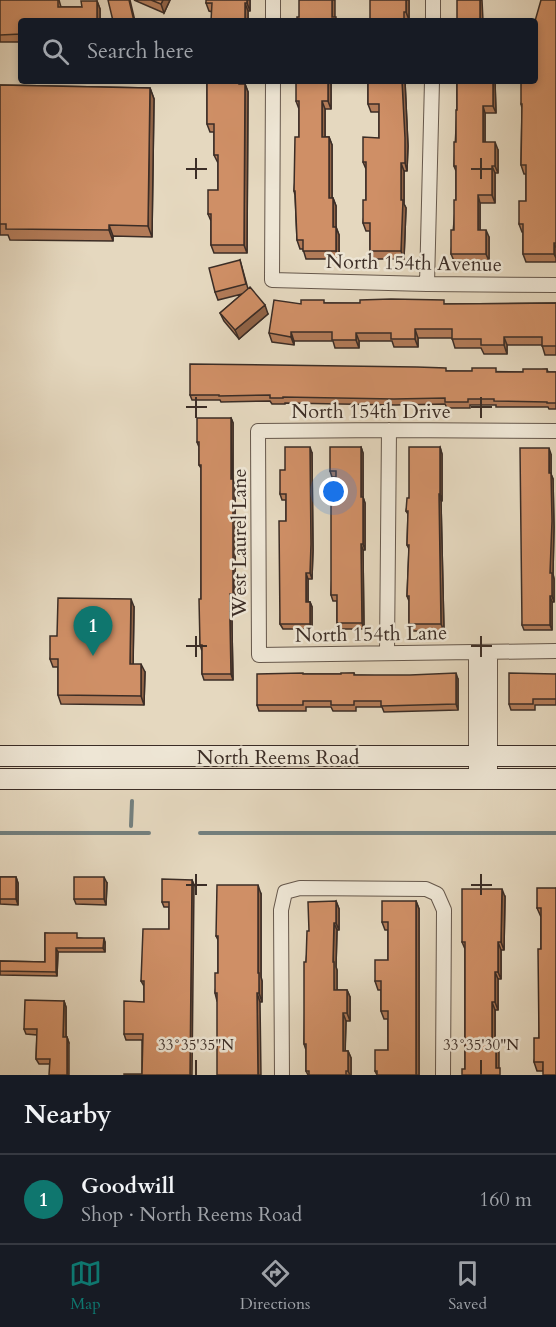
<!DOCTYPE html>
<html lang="en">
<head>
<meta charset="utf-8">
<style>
	body { margin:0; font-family:Cardo,serif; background:#242831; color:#f1f3f6 }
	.you { position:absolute; left:334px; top:492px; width:21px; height:21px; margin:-15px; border:4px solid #fff; border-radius:50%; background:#1a73e8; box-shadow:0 0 0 9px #1a73e833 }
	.badge { display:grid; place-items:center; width:39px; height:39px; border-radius:50%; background:#0f766e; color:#fff; font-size:20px; font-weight:700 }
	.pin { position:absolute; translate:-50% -50px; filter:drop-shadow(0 2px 3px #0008) }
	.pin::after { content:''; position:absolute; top:32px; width:21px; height:18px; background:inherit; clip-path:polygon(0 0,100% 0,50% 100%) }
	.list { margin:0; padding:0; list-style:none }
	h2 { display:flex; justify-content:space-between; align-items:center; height:78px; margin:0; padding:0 24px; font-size:26px }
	h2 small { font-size:20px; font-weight:400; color:#9ea1a6 }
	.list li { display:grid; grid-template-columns:39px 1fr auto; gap:18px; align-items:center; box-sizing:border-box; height:90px; padding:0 24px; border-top:2px solid #363941 }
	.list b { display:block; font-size:22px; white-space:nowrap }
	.list p { margin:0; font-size:20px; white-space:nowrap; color:#9ea1a6 }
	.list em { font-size:20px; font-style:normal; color:#9ea1a6 }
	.icon { flex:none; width:33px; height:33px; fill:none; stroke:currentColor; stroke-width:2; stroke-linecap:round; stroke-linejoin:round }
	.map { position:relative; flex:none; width:556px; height:1075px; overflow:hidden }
	.search { position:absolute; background:#171b24; box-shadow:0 3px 9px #0003; left:18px; right:18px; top:18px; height:66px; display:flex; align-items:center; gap:15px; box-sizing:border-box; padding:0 21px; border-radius:6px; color:#9ea1a6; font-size:22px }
	.sheet { height:168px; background:#171b24 }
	nav { display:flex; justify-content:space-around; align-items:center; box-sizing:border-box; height:84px; border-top:2px solid #363941; background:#171b24; font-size:16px; color:#9ea1a6 }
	nav a { display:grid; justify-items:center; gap:3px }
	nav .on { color:#0f766e }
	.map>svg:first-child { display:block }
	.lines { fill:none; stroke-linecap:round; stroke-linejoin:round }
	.stream { stroke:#73807f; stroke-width:4 }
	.minor-casing { stroke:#66584c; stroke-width:16 }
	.secondary-casing { stroke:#3b2d26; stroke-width:22 }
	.minor { stroke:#eee6d5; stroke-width:14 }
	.secondary { stroke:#eee6d5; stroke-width:20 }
	.wall { fill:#b27b58; stroke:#3b2d26; stroke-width:1.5 }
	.shaded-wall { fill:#916447; stroke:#3b2d26; stroke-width:1.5 }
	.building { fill:#cf8f66; stroke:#3b2d26; stroke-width:1.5 }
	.ticks { fill:none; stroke:#3b2d26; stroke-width:2 }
	.labels { text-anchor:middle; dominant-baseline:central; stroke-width:5; stroke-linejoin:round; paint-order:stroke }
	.street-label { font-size:20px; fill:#3b2d26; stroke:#eee6d5 }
	.ticks-label { font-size:15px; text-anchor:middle; fill:#3b2d26; stroke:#eee6d5; stroke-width:5; stroke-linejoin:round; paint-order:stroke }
</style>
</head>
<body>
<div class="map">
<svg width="556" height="1075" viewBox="0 0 556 1075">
	<rect width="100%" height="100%" fill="#e5d8bf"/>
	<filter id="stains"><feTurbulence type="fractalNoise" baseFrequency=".00333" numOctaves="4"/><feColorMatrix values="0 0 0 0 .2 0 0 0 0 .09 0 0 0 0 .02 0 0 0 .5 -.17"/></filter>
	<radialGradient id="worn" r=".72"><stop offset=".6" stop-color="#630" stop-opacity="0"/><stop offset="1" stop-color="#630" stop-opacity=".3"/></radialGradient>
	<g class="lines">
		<path class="stream" d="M131 826 132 801
			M0 833H149
			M200 833H556"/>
		<defs>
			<path id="minor" d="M273 21V0
				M433 21V0
				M273 81 272 280 427 284 556 285
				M427 284 432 81
				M556 431 389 430 258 431 259 655 556 651
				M387 652 389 430
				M476 652V779
				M490 652V779
				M282 1075 281 910 285 892 300 888 426 889 437 894 444 910 443 1075"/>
			<path id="secondary" d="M0 756H556
				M0 779H556"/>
		</defs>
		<use href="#minor" class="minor-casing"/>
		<use href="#secondary" class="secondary-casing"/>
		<use href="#minor" class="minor"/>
		<use href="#secondary" class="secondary"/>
	</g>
	<path class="wall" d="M0 0H59L61 7H82L97 1 100 9V21H21V42H0Z
		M134 0H170L164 13Z
		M250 0V11H248V21L209 11 206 3Z
		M409 0V20H370Z
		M556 0V262H526L523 254V232H522L519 224 526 201V174H524L521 165 522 108 521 104Z
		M207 81H242V84H245L248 92 247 253H214L211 245V221L208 214 218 190V163L214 155V132H210L207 124Z
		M331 81V109H325V137H329L332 145V198H333L336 206V227L339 235V259H306L303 249H300L297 240 295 195 294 191 299 137V109L296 101Z
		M366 81H405L408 146 407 171H404V204L406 208 404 259H372L370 251V231H366L363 223 366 200V169L363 162 379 138V112H371L368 104V82Z
		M457 81H495L496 113H485V142L498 150V173H495V203H480V230L489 237V261H454L451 254 456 200V171L454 166 457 110Z
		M0 85 150 88 154 99 152 237 113 236V241L10 240 8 235H0Z
		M240 260 248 289 268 314 239 339 224 321 220 313 242 294 218 300 215 292Z
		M325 303 446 304 556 303V355H545L542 345H507V354H484L481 348H455L452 338H418V347H394L392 341H359V348H335L333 341H294V345L272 342 269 333 301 304Z
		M547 369 548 372H556V409H549L548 407H496V405H470V408H447L445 404 396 405 285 403V404H272L270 401 221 402 220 400H192L190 395 447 371 523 372Z
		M231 418 233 423V480L235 485V600H232V628L233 680H204L202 674V651L200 645 201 599V468L199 465V447L197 442Z
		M361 447 363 453V497L365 503V550H363L364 629H339L337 623V601H333L331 595 336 497V477H332L330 471Z
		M440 447 442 454V501H441L444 631H412L409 624V601L407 596 409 549 407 545 408 514 406 511 409 498Z
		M312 453 313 550 312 579H308V602H310L312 607V629H283L280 624 286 521V500H282L280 494 285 470Z
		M551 454V474L553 479 554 527 553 574 554 579V602H552V630H524L522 625Z
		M134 607 133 664 145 672 144 705 61 704 58 695V667H53L50 659 57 636Z
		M354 673 355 675 458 679V710L384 712 382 707H356V711H333L331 707H306V711H259L257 705 304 674H341Z
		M556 674V705H535V710H511L509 704Z
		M0 877H16L18 883V905L0 904Z
		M192 880 194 885 142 1074V1040H126L124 1034 144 1002V986L141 981 169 929V907H164L162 902Z
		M107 883 106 905 76 904 74 899Z
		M556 888 543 1071H537L534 1062 539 1038 541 949V917L537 908Z
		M261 894V977L262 981V1002L217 1001 215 993 218 973V940L216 936Z
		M505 897 504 950H501V979H498V1010H495V1041H496L499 1049 465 1069V949L462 942Z
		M336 901 339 909V930H337L336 967 337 970V990H347L350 997V1021H346L345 1051H348L351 1058V1075H308L306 1071V1050L304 1044 306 962 309 931Z
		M416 901 419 909V1075H377L375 1071 388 1050V1019H384L381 1011V990H378L375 981 388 960V930H385L382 922Z
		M45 933 105 942V952H58L57 976 0 975V961L45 962Z
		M64 1001 66 1007V1037H67L69 1043 49 1064H39L36 1059 37 1035 26 1034 24 1029Z"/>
	<path class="shaded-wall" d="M129 0H130L135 21H134Z
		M163 0H170L164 13 161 4Z
		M247 0H250V11L247 3Z
		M332 0H335V21L332 17Z
		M406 0H409V20L406 12Z
		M480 0H482L483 21H480Z
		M97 1 100 9V21H97Z
		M245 3 248 11V21H245Z
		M328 81H331V109L328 101Z
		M402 81H405L408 146 407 171 405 163Z
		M493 81H495L496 113 493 106Z
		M245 84 248 92 247 253 244 245Z
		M150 88 154 99 152 237 148 226Z
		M322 101 325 109V145L322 137Z
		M483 106 485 113V150L483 142Z
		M329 137 332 145V206L329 198Z
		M495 142 498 150V173L495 166Z
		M401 163 404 171V204L406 208 404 259 401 251Z
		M492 166 495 173V203L492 195Z
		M478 195 480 203V237L478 230Z
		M333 198 336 206V235L333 227Z
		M109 225 113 236V241L109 230Z
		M336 227 339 235V259L336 251Z
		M486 230 489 237V261L486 254Z
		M554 243 556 248V258L554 254Z
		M265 305 268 314 239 339 235 330Z
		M415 329 418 338V347L415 339Z
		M291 332 294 341V345L291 337Z
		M356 333 359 341V348L356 340Z
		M504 337 507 345V354L504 345Z
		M231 418 233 423V480L235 485V600L233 594Z
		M310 447 312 453 313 550 312 579 310 573Z
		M361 447 363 453V503L361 497Z
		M440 447 442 454V501L440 494Z
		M549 448 551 454V474L553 479 554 527 553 574 554 579V602L552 596 550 573Z
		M439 494 441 501 444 631 441 624Z
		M363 497 365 503V550L363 544Z
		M361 544 363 550 364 629 362 623Z
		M306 573 308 579V607L306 602Z
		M230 594 232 600V628L233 680 231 674 230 622Z
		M550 596 552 602V630L550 625Z
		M131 599 134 607 133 672 130 664Z
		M310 602 312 607V629L310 624Z
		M141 664 145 672 144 705 141 696Z
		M456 673 458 679V710L456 704Z
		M16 877 18 883V905L16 899Z
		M104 877 107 883 106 905 104 899Z
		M192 880 194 885 192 1075H190Z
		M258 885 261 894V977L262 981V1002L259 993 258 973Z
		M502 889 505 897 504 950 501 942Z
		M336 901 339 909V930L336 923Z
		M416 901 419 909V1075H416Z
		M334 923 337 930 336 967 337 970V997L334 990 333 962Z
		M104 938 105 942V952L103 948Z
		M498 942 501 950V979L498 972Z
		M56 948 58 952 57 976 56 972Z
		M495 972 498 979V1010L495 1002Z
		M347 990 350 997V1021L347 1013Z
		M257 993 260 1002 261 1075H258Z
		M64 1001 66 1007V1043L63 1037Z
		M492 1002 495 1010V1049L492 1041Z
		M343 1013 346 1021 345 1058 343 1051Z
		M67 1037 69 1043V1075H67Z
		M496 1041 499 1049V1075L496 1068Z
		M348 1051 351 1058V1075H350L348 1071Z"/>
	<path class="building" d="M0 0H58V7H82L81 1H97V21H21V34L0 35Z
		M108 0H129L134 21H113Z
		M151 0H163L161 4Z
		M206 0H247V3H245V21H211L212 3H206Z
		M299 0H332V17H336V21H297V17H299Z
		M370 0H406V12H404V21H366V20H370Z
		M457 0H480V21H457Z
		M541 0H556V243H554V254H523V224H519V201H526V165H521L522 104H521V81H535V21Z
		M207 81H239V84H245L244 245H211V214H208V190H218V155H214V124H207Z
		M296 81H328V101H322V137H329V198H333V227H336V251H303V240H297L295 191H294L295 137H299V101H296Z
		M368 81H402L405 138V163H401V200H403L401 251H370V223H363V200H366V162H363V137L379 138V104H368Z
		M457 81H493V106H483V142H495V166H492V195H478V230H486V254H451V230H454V200H456V166H454V142H456V110H457Z
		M0 85 150 88 148 226 109 225V230L6 229V224H0Z
		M240 260 246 284 215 292 209 268Z
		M250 287 265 305 235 330 220 313Z
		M391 299 444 300V304L556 303V346H542V337H504V345H481V339H452V329H415V339H391V333H356V340H332V332H291V337L269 333 274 300 301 304V300H324V303H360V300Z
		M190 364 417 367 446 368V371H472V368H496V372H523V369H547V372H556V403H547V402L494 401V399H468V402H445V398L394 399 283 397V398H270V395L219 396V395H190Z
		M197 418H231V479H233V594H230V622L231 674H202V645H200L199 599H201V465H199V442H197Z
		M285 447H310L311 544 310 573H306V602H310V624H280L279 521H286V494H280V470H285Z
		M330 447H361V497H363V544H361L362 623H337V595H331V497H336V471H330Z
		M409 447H440V494H439L441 624H409V596H407L409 545H407L408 511H406L407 498H409Z
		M520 448H549V473H551L552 521 550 573H552V596H550V625H522Z
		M58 598 131 599 130 664H141V696L58 695V659H50V636H57Z
		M303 673V674H341V673H354V675H410L456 673V704L381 706V701H354V705H331V701H303V705H257V674Z
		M509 673 556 674V699H533V704H509Z
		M0 877H16V899H0Z
		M74 877H104V899H74Z
		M162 879 192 880 190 1075H124V1074H142L143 1034H124V1001L144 1002V981H141L143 929H169V902H162Z
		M217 885H258V973H259V993H257L258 1075H217V993H215V973H218V936H216Z
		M537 888H556V1075H543V1062H534V1038H539L538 949H541V908H537Z
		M462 889H502L501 942H498V972H495V1002H492V1041H496V1068H500V1075H462V1069H465V942H462Z
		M336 901V923H334L333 962H334V990H347V1013H343V1051H348V1071H346V1075H309V1071H306V1044H304V962H306L307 931H309L308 902Z
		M382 901H416V1075H377V1071H375V1050H388V1011H381V981H375V960H388V922H382Z
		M45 933H77V938H104L103 948H56V972L0 971V961L45 962Z
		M25 1000 64 1001 63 1037H67V1075H49L50 1059H36L37 1029H24Z"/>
	<path class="ticks" d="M196 158V179M481 158V179M186 169H207M471 169H492M196 397V418M481 397V418M186 407H207M471 407H492M196 636V657M481 636V657M186 646H207M471 646H492M196 874V895M481 874V895M186 885H207M471 885H492M196 1060V1075M481 1060V1075"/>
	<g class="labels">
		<g class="street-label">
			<text transform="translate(414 263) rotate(1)">North 154th Avenue</text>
			<text x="371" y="411">North 154th Drive</text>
			<text transform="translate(239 543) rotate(-90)">West Laurel Lane</text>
			<text transform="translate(371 634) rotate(-1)">North 154th Lane</text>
			<text x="278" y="757">North Reems Road</text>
		</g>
	</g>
	<g class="ticks-label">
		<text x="196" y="1050">33°35'35"N</text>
		<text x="481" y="1050">33°35'30"N</text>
	</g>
	<rect width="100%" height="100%" filter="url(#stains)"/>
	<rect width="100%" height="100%" fill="url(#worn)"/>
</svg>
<div class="you"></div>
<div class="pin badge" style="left:93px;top:656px">1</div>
<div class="search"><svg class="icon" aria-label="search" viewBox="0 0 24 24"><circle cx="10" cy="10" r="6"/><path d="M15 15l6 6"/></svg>Search here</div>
</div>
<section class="sheet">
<h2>Nearby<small></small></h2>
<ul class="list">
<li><span class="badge">1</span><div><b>Goodwill</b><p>Shop · North Reems Road</p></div><em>160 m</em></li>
</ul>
</section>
<nav>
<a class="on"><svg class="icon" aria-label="map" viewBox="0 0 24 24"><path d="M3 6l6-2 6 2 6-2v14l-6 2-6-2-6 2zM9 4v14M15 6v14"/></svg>Map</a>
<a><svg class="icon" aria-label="directions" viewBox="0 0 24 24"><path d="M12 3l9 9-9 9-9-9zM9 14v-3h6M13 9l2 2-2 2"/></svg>Directions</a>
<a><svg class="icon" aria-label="saved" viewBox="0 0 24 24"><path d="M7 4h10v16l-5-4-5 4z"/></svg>Saved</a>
</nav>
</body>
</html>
